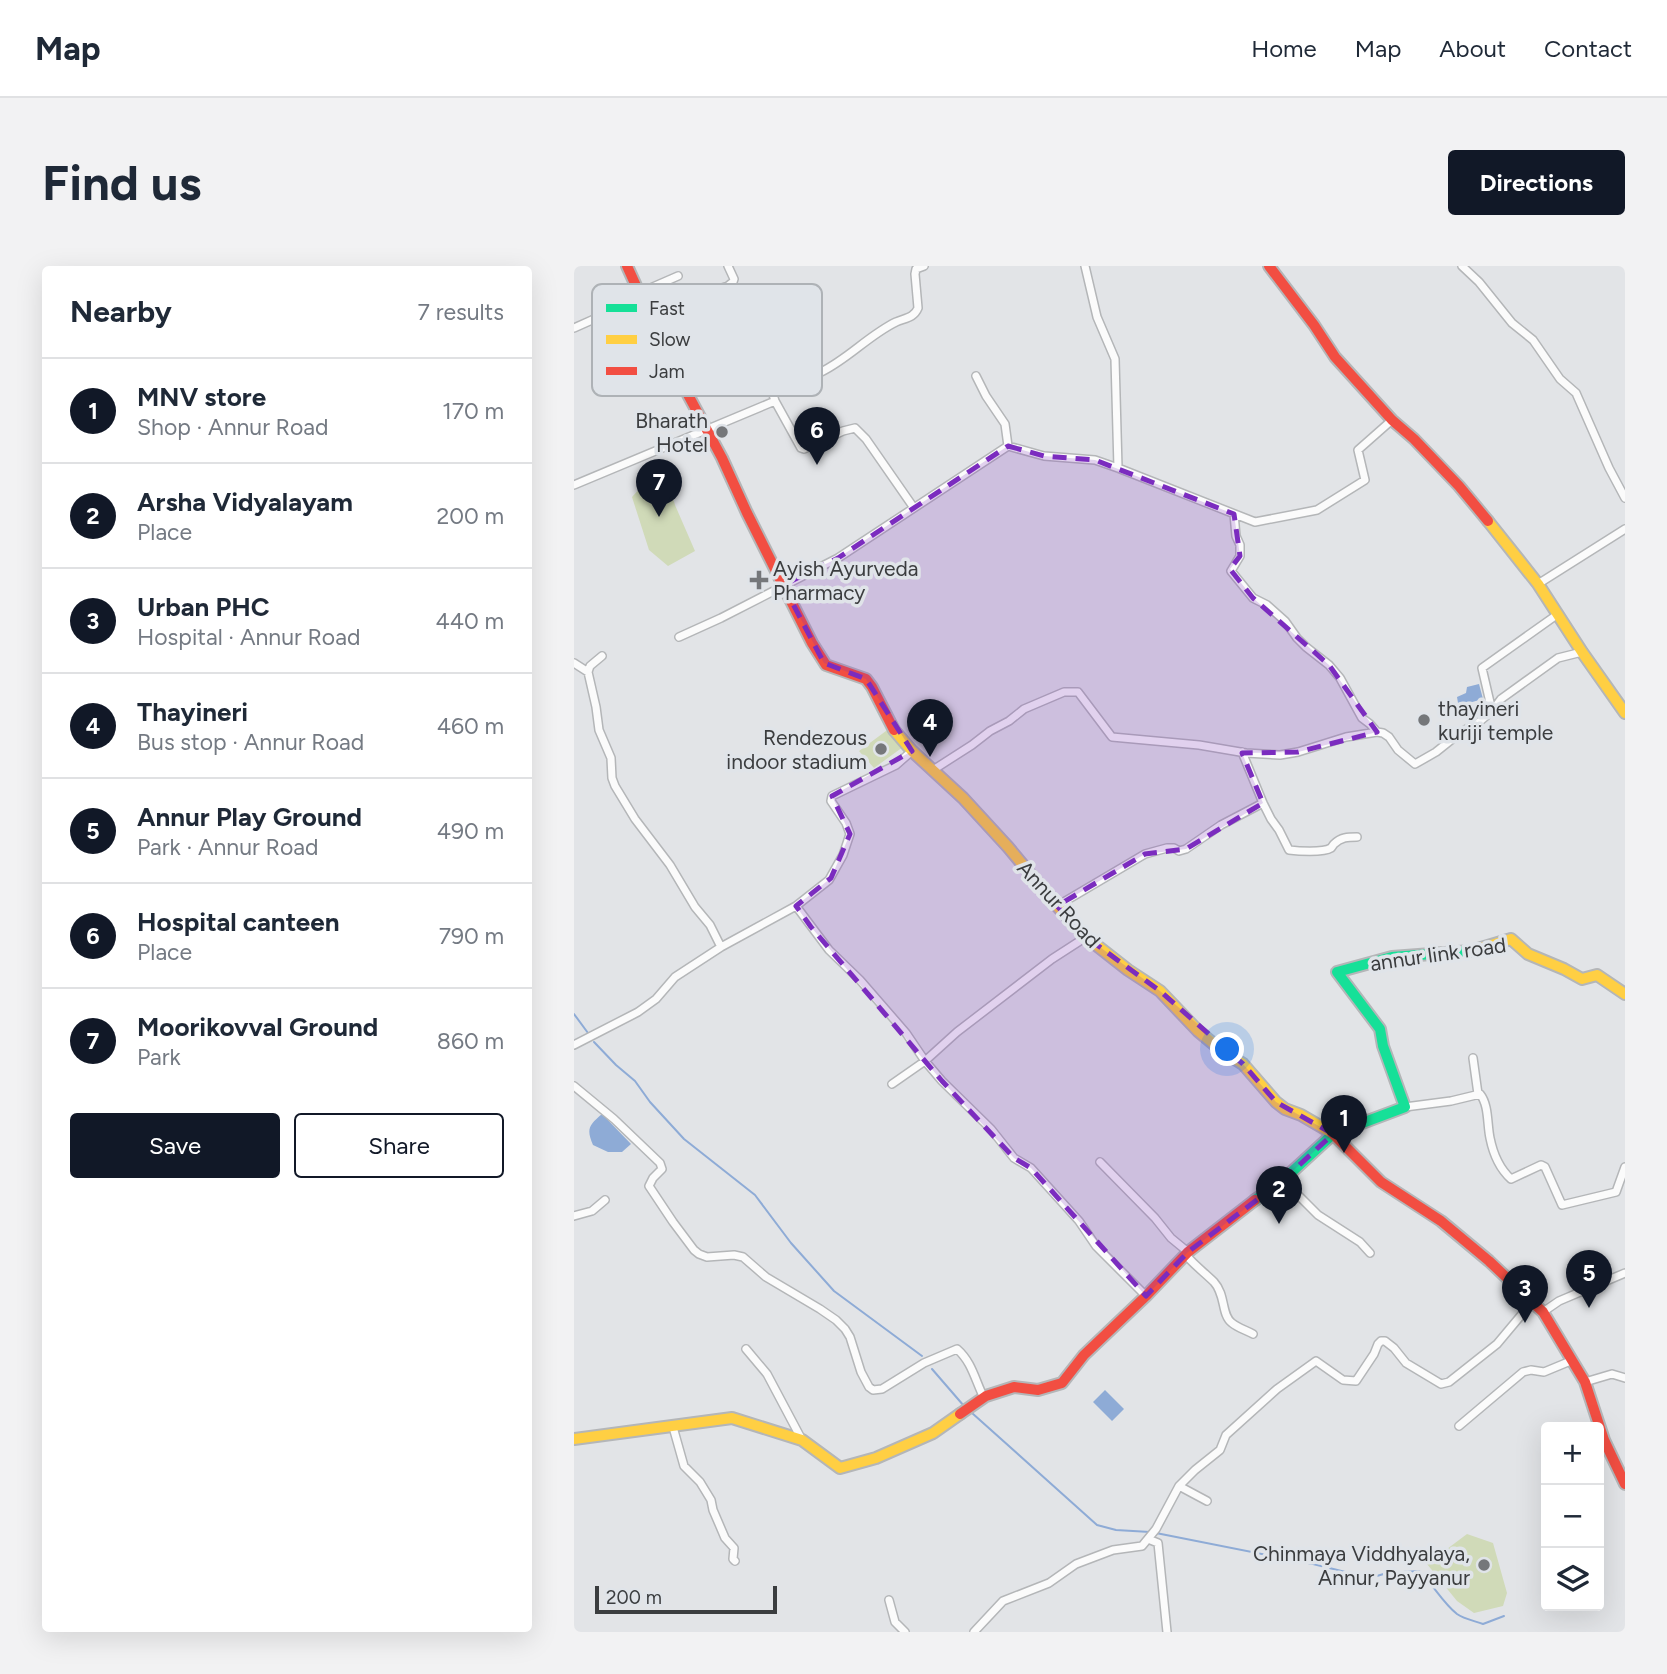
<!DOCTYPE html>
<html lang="en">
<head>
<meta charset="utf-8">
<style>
	body { margin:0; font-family:Figtree,sans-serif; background:#f2f2f3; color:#1f2937 }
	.controls { position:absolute; right:21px; bottom:21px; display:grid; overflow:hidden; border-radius:7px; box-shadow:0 7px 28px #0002 }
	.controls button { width:63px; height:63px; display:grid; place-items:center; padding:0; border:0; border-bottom:2px solid #e0e1e3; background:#fff; color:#1f2937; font:35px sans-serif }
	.scale { position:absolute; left:21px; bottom:18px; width:182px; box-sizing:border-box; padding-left:7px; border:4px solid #3b3d3f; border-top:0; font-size:19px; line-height:24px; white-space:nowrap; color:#3b3d3f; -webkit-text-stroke:5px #e0e4e9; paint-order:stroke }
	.you { position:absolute; left:654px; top:784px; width:24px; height:24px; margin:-18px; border:5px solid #fff; border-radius:50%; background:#1a73e8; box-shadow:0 0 0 10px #1a73e833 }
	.badge { display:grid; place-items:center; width:46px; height:46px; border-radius:50%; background:#111827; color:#fff; font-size:23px; font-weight:700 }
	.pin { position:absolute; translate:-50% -58px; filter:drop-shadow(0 2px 4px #0008) }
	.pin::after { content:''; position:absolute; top:37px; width:24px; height:21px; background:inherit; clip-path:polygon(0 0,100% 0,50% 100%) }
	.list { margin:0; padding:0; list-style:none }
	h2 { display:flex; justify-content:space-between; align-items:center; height:91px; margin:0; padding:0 28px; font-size:30px }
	h2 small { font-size:23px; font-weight:400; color:#747a83 }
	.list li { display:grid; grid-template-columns:46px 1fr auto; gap:21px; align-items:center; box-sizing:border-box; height:105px; padding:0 28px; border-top:2px solid #e0e1e3 }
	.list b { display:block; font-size:26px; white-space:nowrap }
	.list p { margin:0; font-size:23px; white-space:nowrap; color:#747a83 }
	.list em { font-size:23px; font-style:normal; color:#747a83 }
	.actions { display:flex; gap:14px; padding:21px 28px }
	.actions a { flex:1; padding:16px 0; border:2px solid #111827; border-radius:7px; text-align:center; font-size:24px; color:#111827 }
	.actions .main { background:#111827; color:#fff }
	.icon { flex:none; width:38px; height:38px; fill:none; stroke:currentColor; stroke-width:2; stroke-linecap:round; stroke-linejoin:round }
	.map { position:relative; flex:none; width:1051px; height:1366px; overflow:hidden; border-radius:7px }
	header { display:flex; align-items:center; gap:42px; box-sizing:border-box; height:98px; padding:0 35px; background:#fff; border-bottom:2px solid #e0e1e3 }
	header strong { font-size:33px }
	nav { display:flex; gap:38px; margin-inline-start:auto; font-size:24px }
	.intro { display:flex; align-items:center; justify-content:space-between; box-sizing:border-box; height:168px; padding:0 42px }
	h1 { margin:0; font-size:49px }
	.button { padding:18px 32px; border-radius:7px; background:#111827; color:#fff; font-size:24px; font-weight:700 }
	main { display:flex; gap:42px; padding:0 42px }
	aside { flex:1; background:#fff; border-radius:7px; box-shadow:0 7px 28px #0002 }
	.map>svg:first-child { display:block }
	.green { fill:#d0dab8 }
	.water { fill:#8eabd6 }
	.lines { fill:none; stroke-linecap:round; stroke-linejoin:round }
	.stream { stroke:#8eabd6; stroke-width:2 }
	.street-casing { stroke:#b4b6b8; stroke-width:10 }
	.fast-casing { stroke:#b4b6b8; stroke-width:14 }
	.slow-casing { stroke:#b4b6b8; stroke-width:14 }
	.jam-casing { stroke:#b4b6b8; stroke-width:14 }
	.street { stroke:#fbfbfb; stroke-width:7 }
	.fast { stroke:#16e098; stroke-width:10 }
	.slow { stroke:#ffcf43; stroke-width:10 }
	.jam { stroke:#f24e42; stroke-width:10 }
	.marked { fill:#7b2cbf; fill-opacity:0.2; stroke:#7b2cbf; stroke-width:5; stroke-dasharray:14 9; stroke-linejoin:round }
	.poi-dot { fill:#75777a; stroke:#e0e4e9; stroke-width:2.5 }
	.labels { text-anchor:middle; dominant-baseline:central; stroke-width:7; stroke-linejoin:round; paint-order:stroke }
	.poi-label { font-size:21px; fill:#3b3d3f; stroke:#e0e4e9; text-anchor:end }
	.street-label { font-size:21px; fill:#3b3d3f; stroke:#e0e4e9 }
	.key { fill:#e0e4e9; stroke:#aeb2b6; stroke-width:2 }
	.key-label { font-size:19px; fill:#3b3d3f }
</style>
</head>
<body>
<header>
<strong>Map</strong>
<nav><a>Home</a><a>Map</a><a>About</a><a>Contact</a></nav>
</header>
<div class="intro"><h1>Find us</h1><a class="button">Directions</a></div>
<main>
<aside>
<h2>Nearby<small>7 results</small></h2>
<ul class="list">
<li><span class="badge">1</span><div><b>MNV store</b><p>Shop · Annur Road</p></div><em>170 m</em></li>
<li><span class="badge">2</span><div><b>Arsha Vidyalayam</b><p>Place</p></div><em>200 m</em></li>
<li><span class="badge">3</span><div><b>Urban PHC</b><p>Hospital · Annur Road</p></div><em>440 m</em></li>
<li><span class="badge">4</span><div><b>Thayineri</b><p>Bus stop · Annur Road</p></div><em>460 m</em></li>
<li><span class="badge">5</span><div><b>Annur Play Ground</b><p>Park · Annur Road</p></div><em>490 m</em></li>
<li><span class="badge">6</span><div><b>Hospital canteen</b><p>Place</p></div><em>790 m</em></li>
<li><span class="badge">7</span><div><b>Moorikovval Ground</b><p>Park</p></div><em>860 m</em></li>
</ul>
<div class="actions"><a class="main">Save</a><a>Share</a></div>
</aside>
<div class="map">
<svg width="1051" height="1366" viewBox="0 0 1051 1366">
	<rect width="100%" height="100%" fill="#e2e4e7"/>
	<path class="green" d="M77 210 95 219 101 239 121 285 94 300 75 284 58 231Z
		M316 462 329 481 300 502 285 485Z
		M893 1268 919 1277 933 1327 929 1340 900 1347 883 1335 853 1298Z"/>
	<path class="water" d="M905 418 909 433 891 438 890 436 884 437 883 431 892 427 893 421Z
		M28 848 57 878 48 886H34L19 879C12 863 15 859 28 848Z
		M531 1124 550 1143 538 1155 519 1136Z"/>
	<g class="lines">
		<path class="stream" d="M0 748 14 767
			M20 776 42 799 61 815 76 836 110 873 181 929 217 977 260 1025 348 1090
			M358 1103 390 1140
			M398 1147 523 1259 542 1264 576 1266
			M582 1267 739 1298 796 1312 813 1307 845 1305C859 1318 868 1336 883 1348 890 1353 901 1355 909 1358L930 1350"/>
		<defs>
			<path id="street" d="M511 0 523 51 541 93 544 202
				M888 0 905 16 938 57 959 74 986 113 1002 127 1035 202 1051 232
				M74 47 154 20 159 16 160 13 154 0
				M0 62 18 54 65 27 104 10
				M402 110 412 130 431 158 434 180
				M201 135 227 182 230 183 269 165 281 162 292 173 340 242
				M0 219 201 135 197 122 198 115C206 113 213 111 220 111 230 110 238 110 247 106 274 93 295 69 322 56 331 52 340 52 344 42L341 8 342 3 350 0
				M660 248 662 270 666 279V290L657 305 679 332 693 339 711 355 723 372 732 381 755 399 766 412 788 452 796 458 803 466
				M964 318 1051 263
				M105 371 147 352 264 292 434 180 470 190 521 194 544 202 681 256 743 244 791 214 784 184 818 154
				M28 390 16 400 14 406 22 441 25 464 37 492 38 512 41 520 61 553 96 599 121 641 136 659 147 681
				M0 397 14 406
				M918 445 908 402 984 348
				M668 486 689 537 697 553 705 564 715 584C723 585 749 587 757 582 758 581 759 579 760 578 767 571 774 571 783 571
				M359 504 398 479 416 465 435 455 450 443 490 426H504L538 471 625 479 672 487 706 489 724 486 772 471 803 466 809 467 815 471 824 484 841 498 862 486 887 466 905 456 918 445 927 433 984 392 1008 386
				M222 640 255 684 286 714 332 767 351 795 368 815 417 863 440 892 457 902 505 955 522 980 572 1030
				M483 640 571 588 593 582H600L605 585 612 583 647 559 689 537
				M0 779 64 746 82 733 101 711 147 681 222 640 255 614 269 589 276 568 272 557 257 535 258 530 322 499 338 485
				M899 792 904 828
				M318 818 351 795 383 766 478 693 512 671
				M0 820 40 853 86 897 88 903 79 912 75 920 99 956 120 984 125 988 133 991 160 989 169 991 192 1011 246 1043 262 1054 271 1063 276 1071 287 1106 295 1121 299 1124 308 1123 350 1097 383 1083C398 1096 401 1114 410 1132
				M831 841 877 835 906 828C915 839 913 858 916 872 919 887 926 903 937 913L967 899 971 901 988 939 1042 926 1051 901
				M526 896 581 952 597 972 614 986
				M709 914 744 949 786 976 796 987
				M0 950 18 945 31 934
				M611 988C620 999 631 1007 640 1016 652 1029 647 1049 658 1057 664 1062 672 1064 679 1068
				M969 1046 985 1035 1051 1007
				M172 1083 193 1108 228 1174
				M1011 1116 1038 1108 1051 1112
				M885 1160 949 1106 957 1104 970 1106 999 1094
				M99 1161 110 1200 126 1216 137 1234 139 1244 151 1272 160 1282 159 1293 161 1295
				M605 1220 633 1235
				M574 1273 584 1277 593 1366
				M315 1334 321 1356 331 1366
				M400 1366 429 1335 475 1317 502 1298 539 1284 568 1280 582 1263 605 1220 621 1204 646 1184 652 1169 703 1123 742 1095 769 1114 782 1115 800 1088 804 1078 807 1075H811L820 1082 832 1097 867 1118 875 1116 923 1078 959 1035"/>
			<path id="fast" d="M681 934 709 914 759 868 831 841 809 780 806 763 763 706 818 691 897 685"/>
			<path id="slow" d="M914 255 964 318 1008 386 1051 447
				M320 464 338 485 389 532 434 581 483 640 512 671 554 704 586 725 624 765 647 784 669 798 702 836 711 843 727 849 758 867
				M897 685 937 673 954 688 990 703 1008 713 1023 709 1051 728
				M0 1173 158 1152 228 1174 266 1202 302 1192 359 1167 386 1148"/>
			<path id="jam" d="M53 0 97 97 148 192 173 247 238 377 252 399 292 413 298 421 320 464
				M695 0 740 59 761 91 818 154 840 173 885 220 914 255
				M758 867 807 916 867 955 915 995 969 1046 1011 1116 1030 1174 1051 1218
				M386 1148 412 1130 440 1121 464 1124 488 1117 510 1089 572 1030 614 986 681 934"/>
		</defs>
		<use href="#street" class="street-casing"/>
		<use href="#fast" class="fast-casing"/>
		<use href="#slow" class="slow-casing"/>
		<use href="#jam" class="jam-casing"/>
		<use href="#street" class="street"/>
		<use href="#fast" class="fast"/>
		<use href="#slow" class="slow"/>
		<use href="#jam" class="jam"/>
	</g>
	<path class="marked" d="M434 180 470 190 521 194 660 248 666 290 656 303 679 332 755 399 803 466 724 486 668 487 689 537 612 583 571 588 483 640 512 671 586 725 669 798 702 836 759 868 709 914 614 986 572 1030 457 902 440 892 368 815 237 661 222 640 257 612 276 568 258 530 338 485 292 413 250 397 209 319 264 292Z"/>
	<g class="poi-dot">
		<circle cx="148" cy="166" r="7"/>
		<path d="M181.5 303.5h7v7h7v7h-7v7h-7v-7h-7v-7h7z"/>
		<circle cx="850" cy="454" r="7"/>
		<circle cx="307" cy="483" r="7"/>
		<circle cx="910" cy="1299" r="7"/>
	</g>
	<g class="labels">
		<g class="poi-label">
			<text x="134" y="154">Bharath<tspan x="134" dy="24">Hotel</tspan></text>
			<text x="199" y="302" text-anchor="start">Ayish Ayurveda<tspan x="199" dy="24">Pharmacy</tspan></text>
			<text x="864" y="442" text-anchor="start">thayineri<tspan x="864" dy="24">kuriji temple</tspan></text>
			<text x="293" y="471">Rendezous<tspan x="293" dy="24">indoor stadium</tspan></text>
			<text x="896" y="1287">Chinmaya Viddhyalaya,<tspan x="896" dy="24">Annur, Payyanur</tspan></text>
		</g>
		<g class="street-label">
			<text transform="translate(485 638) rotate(47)">Annur Road</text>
			<text transform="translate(864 688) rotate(-8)">annur link road</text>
		</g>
	</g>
	<rect x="18" y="18" width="230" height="112" rx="10" class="key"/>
	<rect x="32" y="38" width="31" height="8" fill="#16e098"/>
	<rect x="32" y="69" width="31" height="9" fill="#ffcf43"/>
	<rect x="32" y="101" width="31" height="8" fill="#f24e42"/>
	<g class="key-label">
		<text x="75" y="49">Fast</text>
		<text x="75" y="80">Slow</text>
		<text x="75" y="112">Jam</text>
	</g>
</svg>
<div class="controls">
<button>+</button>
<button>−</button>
<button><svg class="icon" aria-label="layers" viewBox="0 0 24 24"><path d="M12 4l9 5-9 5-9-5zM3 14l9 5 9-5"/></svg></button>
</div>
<div class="scale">200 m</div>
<div class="you"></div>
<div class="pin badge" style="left:770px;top:887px">1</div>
<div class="pin badge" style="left:705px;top:958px">2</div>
<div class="pin badge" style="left:951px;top:1057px">3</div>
<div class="pin badge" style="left:356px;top:491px">4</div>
<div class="pin badge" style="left:1015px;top:1042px">5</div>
<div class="pin badge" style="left:243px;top:199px">6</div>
<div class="pin badge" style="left:85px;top:251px">7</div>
</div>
</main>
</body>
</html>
